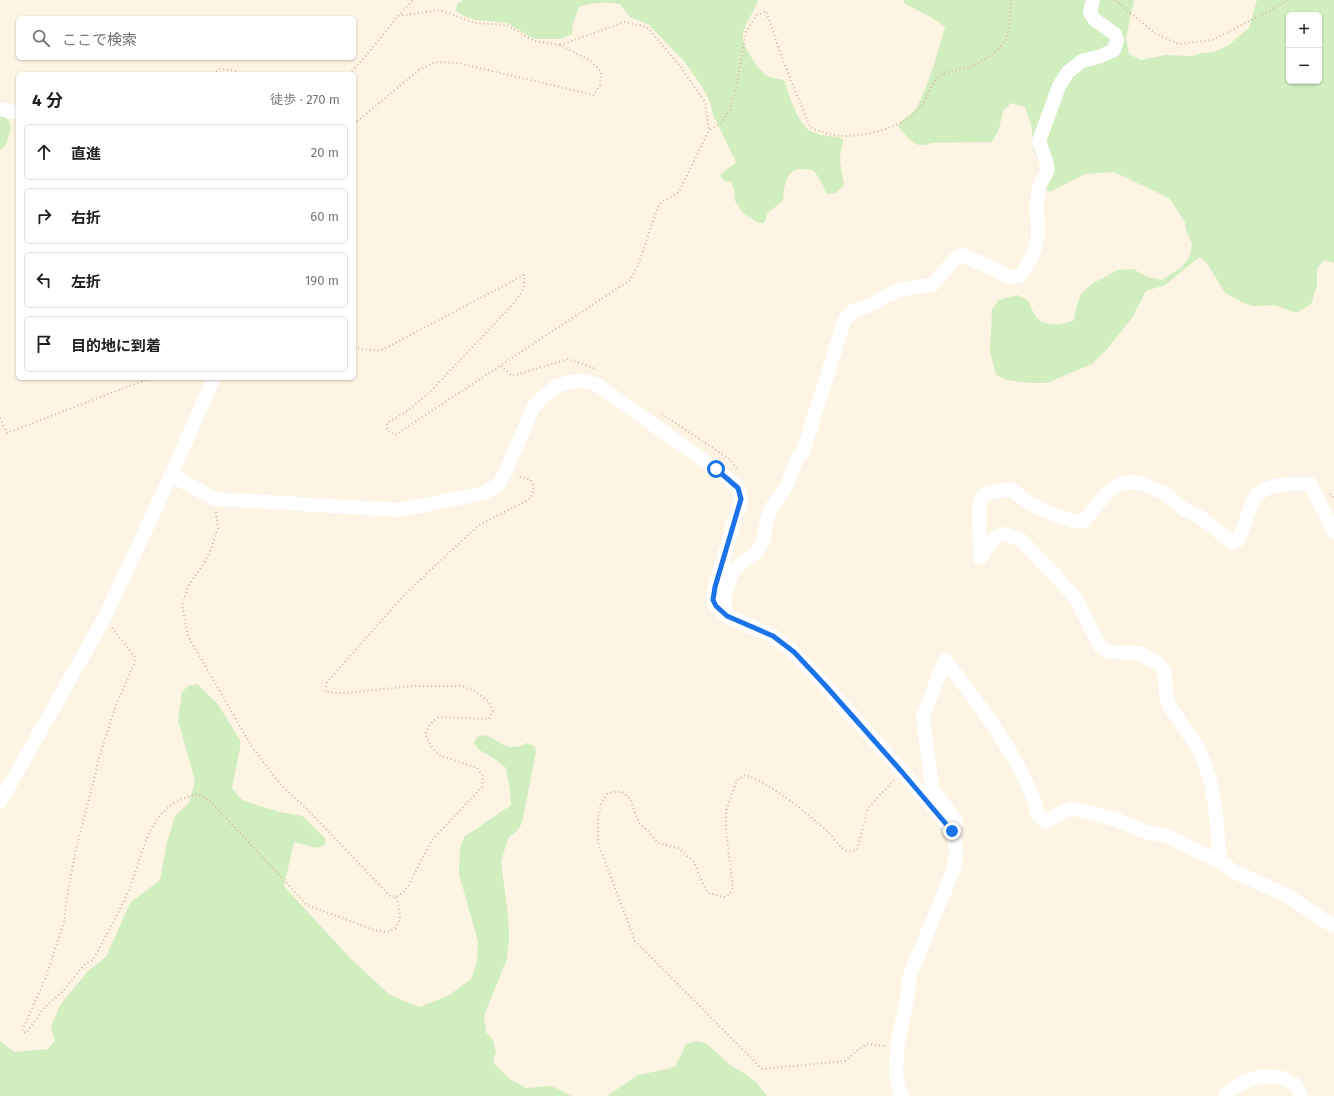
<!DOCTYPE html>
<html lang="ja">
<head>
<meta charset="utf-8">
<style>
	body { margin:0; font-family:"Fira Sans","Noto Sans JP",sans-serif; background:#f2f2f2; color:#202124 }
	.controls { position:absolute; right:12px; top:12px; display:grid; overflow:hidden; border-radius:6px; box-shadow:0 1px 3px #0004 }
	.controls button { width:36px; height:36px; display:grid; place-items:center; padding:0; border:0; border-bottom:1px solid #e0e0e0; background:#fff; color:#202124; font:20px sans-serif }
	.stop { position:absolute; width:12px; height:12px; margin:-9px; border:3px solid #1a73e8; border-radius:50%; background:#fff }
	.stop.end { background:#1a73e8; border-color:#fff; box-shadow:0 1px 4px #0008 }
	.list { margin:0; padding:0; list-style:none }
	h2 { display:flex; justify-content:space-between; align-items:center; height:52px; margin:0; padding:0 16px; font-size:17px }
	h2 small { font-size:13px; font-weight:400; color:#757577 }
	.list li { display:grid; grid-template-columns:26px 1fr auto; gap:12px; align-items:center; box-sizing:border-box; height:56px; margin:0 8px 8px; padding:0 8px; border:1px solid #e0e0e0; border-radius:6px }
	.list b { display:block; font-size:15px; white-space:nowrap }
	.list em { font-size:13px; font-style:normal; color:#757577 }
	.icon { flex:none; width:22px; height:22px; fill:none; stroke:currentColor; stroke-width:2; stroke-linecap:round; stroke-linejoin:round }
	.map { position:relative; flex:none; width:1334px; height:1096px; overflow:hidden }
	.search { position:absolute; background:#fff; box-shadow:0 1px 3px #0004; left:16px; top:16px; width:340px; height:44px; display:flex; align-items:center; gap:10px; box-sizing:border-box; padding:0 14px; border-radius:6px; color:#757577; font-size:15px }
	.panel { position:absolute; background:#fff; box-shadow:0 1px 3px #0004; left:16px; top:72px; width:340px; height:308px; border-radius:6px }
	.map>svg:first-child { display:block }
	.green { fill:#d1eebf; fill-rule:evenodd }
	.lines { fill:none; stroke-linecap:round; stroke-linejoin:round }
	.path { stroke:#dcb59a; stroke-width:2; stroke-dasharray:1 3; stroke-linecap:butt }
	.minor { stroke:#fff; stroke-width:14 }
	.route { stroke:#1a73e8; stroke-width:5 }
</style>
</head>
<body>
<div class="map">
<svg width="1334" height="1096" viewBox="0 0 1334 1096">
	<rect width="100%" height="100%" fill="#fef4e3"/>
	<path class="green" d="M463 0H758C755 11 744 24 743 35 742 46 757 68 766 75 770 78 778 79 784 80 789 94 797 122 809 130 818 136 832 136 842 138 844 144 842 146 841 151 838 161 843 174 844 185L836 193 827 194C822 186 820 178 814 171 810 170 802 168 798 169 784 173 784 190 783 201L767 213 766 219 764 223H759L744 214 735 201 734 189 731 182 725 181 720 176C726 167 730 169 736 162L713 115 710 102 701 85 684 61 649 25 630 17 620 4C605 2 593 2 579 7L573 23 572 34 561 39H534L507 23 476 20 463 16 456 11 457 4Z
		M903 0H1134L1126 38 1129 54 1141 60 1166 55 1192 56 1202 53 1214 52 1227 46 1249 28 1257 0H1334V263L1324 260 1317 269V286L1311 304 1296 313 1275 305 1254 306 1243 303 1225 293 1208 265 1202 258H1198L1165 285 1146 291 1132 318 1107 349 1092 364 1047 383H1030L1007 380 996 375 990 352 992 309 999 300 1017 295 1028 300C1030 305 1033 312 1036 317 1046 328 1062 325 1074 320L1077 305 1081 294 1093 283 1109 275 1117 270 1133 269 1148 277 1162 280 1182 267 1190 256 1192 244 1186 230 1185 222 1169 198 1114 172 1085 174 1050 192 1040 183 1044 167 1034 152 1031 124 1025 107 1011 103 1003 111 999 129 992 142 931 143C915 150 908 138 898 126 903 116 913 115 917 107 930 82 937 54 945 27 933 17 918 11 904 3ZM1289 15H1319V81H1289Z
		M0 114 3 115 9 121 11 128 6 145 0 150Z
		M197 684 218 704 240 740V748L232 788 242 800 279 812 303 816 325 838V845L317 848 294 842 284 886 350 958 390 995 419 1007 448 996 471 979 477 962 478 942 459 874 460 848 464 837 511 805 510 790 506 768 492 757 479 750 474 743 477 737 486 735 508 747H518L527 743 535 746 536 752 522 823 518 830 508 838 501 862 508 914 509 938 507 959 484 1016 486 1032 493 1040 496 1052 493 1062 510 1079 526 1088 552 1086 572 1096H0V1041L14 1052 48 1049 55 1041 51 1027 60 1005 88 971 106 957 130 903 160 880 167 842 175 816 189 803 195 781 178 720 182 692 188 686Z
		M698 1041 707 1044 730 1065 744 1073 756 1082 767 1096H607L638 1075 668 1069 676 1065 686 1044Z"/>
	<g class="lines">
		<path class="path" d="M1115 0 1156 34 1179 44 1212 40 1269 11 1287 0
			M560 45 625 22 647 27 680 66 705 102 709 130
			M213 74 219 69 232 70 243 74
			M349 74C372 51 390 23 413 0
			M354 124 420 69 436 62 458 63 594 95 600 85 601 71 589 60 560 45 534 41 507 25 475 23 440 10 397 16
			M354 348 380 351 524 275C526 289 521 293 513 304L430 392 406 412 387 423V430L395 435 630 280 637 268 659 204 679 192 709 130 720 124 730 110 736 88 746 32 756 16 766 11 782 58 810 127C819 131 829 135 839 136 864 137 903 128 920 108 928 99 930 82 941 75 948 71 963 69 971 67 980 63 1003 48 1006 39 1010 28 1010 12 1011 0
			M501 366 512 376 568 359 591 367 597 370
			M662 414 729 459 737 469
			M0 418 7 433 150 378
			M1330 494 1334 498
			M216 512 218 528 211 549 204 563 189 585 182 605 188 636 252 747 281 785 310 812 390 896 396 897 403 893 408 886 432 840 482 787 483 776 477 768 439 755 431 746 425 734 430 724 439 717 489 719 493 710 489 702 477 692 462 686H413L346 693H333L325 691 327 682 406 593 479 525 530 499 534 489 531 480 517 476
			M112 628 135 657V662L116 705 98 761 96 772 76 849 67 896 64 922 46 977 22 1031 26 1033 44 1008 62 992 85 964 93 960C105 937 118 915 128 892 146 850 145 806 198 794L209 800 307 905 374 930 387 932 396 928 400 919 399 907 396 897
			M884 1046 868 1044 859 1049 845 1061 762 1069 635 941 598 843V817L601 804 607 794 613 792H622L630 799 639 823 645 828 658 843 678 848 694 862 701 880 708 893 724 897 730 894 733 887 726 831V811L737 780 745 775C773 784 806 813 828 832 834 838 840 849 848 851 850 852 854 850 857 850L868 808 894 780"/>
		<path class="minor" d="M0 109 18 113
			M171 475 215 499 400 510 484 493 499 484 505 473 534 406 544 396 557 386 570 382 584 381 596 384 716 469 738 487 741 499 715 587 713 600 716 606 727 616 773 636 793 652 824 684 903 772 953 831
			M727 616 724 598 733 570 758 551 764 538 767 519 771 508 787 486 797 458 803 452 845 319 853 311 873 304 886 296 902 289 932 285 954 260 962 255 994 269 1009 277 1020 276 1025 269 1033 254 1038 236 1037 204 1039 187 1048 170 1046 161 1039 141 1059 86 1068 72 1082 61 1101 56 1114 50 1117 41 1115 34 1095 20 1090 12 1093 0
			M0 802 105 617 171 475 214 378
			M1220 862 1215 804 1210 779 1199 749 1170 707 1166 695 1165 673 1159 664 1139 653 1109 652 1100 646 1076 599 1056 576 1020 539 1005 534 997 536 990 543 980 558 979 506 983 495 994 492 1011 489 1029 503 1052 514 1072 521H1084L1107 493 1120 484 1132 482 1143 484 1164 493 1186 511 1199 516 1233 543 1239 539C1242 531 1252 500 1256 496 1269 482 1293 484 1310 484L1329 521 1334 532
			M902 1096 900 1093 896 1076 897 1048 907 998 910 975 955 866 956 851 953 831 956 821 932 788 923 716 945 660C976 701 1010 743 1030 791 1034 799 1036 809 1039 817L1046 821 1071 808 1117 820 1146 832 1165 835 1220 862 1235 872 1288 896 1325 921 1334 925
			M1225 1096 1227 1092 1244 1082 1264 1076 1282 1078 1296 1085 1301 1096"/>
	</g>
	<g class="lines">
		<path class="route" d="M716 469 738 488 741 499 715 587 713 600 716 606 727 616 773 636 794 652 824 684 902 772 952 831"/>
	</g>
</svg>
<div class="controls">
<button>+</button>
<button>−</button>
</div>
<div class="stop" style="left:716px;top:469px"></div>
<div class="stop end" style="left:952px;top:831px"></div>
<div class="search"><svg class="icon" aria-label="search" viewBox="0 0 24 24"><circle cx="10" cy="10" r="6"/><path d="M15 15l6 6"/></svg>ここで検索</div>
<section class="panel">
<h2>4 分<small>徒歩 · 270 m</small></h2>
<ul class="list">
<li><svg class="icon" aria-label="ahead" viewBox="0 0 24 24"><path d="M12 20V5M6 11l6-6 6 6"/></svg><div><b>直進</b></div><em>20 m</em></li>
<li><svg class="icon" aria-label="right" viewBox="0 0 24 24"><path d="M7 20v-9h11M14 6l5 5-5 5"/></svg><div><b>右折</b></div><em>60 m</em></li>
<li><svg class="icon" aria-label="left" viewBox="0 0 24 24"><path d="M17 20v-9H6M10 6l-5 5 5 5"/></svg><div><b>左折</b></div><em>190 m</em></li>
<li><svg class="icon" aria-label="arrive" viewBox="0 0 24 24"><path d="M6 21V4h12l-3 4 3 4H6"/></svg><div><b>目的地に到着</b></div></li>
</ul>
</section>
</div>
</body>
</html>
